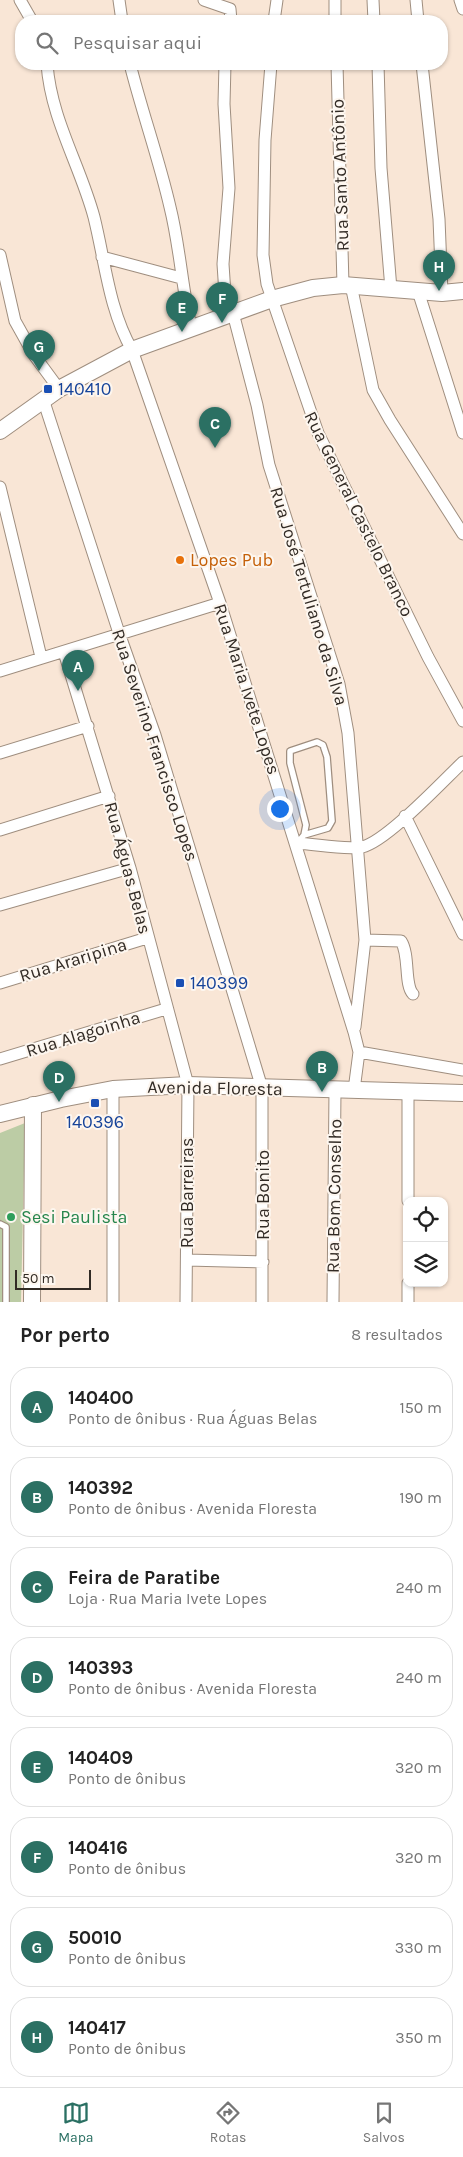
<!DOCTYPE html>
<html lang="pt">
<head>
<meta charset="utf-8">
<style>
	body { margin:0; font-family:Karla,sans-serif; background:#f6f6f6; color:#222 }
	.controls { position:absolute; right:15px; bottom:15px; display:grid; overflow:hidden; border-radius:10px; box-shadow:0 1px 4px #0004 }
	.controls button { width:45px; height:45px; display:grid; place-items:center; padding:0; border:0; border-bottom:1px solid #e0e0e0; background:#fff; color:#222; font:25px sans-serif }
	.scale { position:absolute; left:15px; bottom:12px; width:76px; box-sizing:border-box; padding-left:5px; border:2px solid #322b25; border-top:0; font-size:14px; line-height:18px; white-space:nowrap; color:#322b25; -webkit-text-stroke:4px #fdf6ef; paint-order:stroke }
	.you { position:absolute; left:279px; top:808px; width:18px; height:18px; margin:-12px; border:4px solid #fff; border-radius:50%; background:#1a73e8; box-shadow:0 0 0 8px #1a73e833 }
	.badge { display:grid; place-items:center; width:32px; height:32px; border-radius:50%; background:#2b7063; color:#fff; font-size:16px; font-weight:700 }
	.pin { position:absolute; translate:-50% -41px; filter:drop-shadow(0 1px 2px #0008) }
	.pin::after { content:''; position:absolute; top:26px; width:18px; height:15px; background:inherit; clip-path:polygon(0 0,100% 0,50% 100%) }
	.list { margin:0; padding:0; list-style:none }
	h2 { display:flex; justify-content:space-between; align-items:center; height:65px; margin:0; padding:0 20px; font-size:21px }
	h2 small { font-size:16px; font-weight:400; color:#767676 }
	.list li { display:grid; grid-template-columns:32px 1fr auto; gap:15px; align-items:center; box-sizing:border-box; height:80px; margin:0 10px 10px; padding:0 10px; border:1px solid #e0e0e0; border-radius:20px }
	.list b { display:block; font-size:19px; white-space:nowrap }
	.list p { margin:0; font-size:16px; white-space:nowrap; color:#767676 }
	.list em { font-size:16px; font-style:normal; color:#767676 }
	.icon { flex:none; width:28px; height:28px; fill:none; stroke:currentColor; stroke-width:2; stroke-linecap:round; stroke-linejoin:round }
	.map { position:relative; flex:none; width:463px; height:1302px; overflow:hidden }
	.search { position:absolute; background:#fff; box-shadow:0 1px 4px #0004; left:15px; right:15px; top:15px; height:55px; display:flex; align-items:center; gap:12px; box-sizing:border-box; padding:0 18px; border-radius:20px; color:#767676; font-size:19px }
	.sheet { height:785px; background:#fff }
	nav { display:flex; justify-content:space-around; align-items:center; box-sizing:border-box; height:70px; border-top:1px solid #e0e0e0; background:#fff; font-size:14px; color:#767676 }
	nav a { display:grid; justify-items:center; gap:2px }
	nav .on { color:#2b7063 }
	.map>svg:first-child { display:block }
	.green { fill:#bccca5 }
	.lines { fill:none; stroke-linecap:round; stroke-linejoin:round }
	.lane-casing { stroke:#9f8e7f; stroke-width:8 }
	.street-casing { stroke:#9f8e7f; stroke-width:13 }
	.secondary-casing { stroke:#9f8e7f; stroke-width:18 }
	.lane { stroke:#fff; stroke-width:5.5 }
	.street { stroke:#fff; stroke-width:11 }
	.secondary { stroke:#fff; stroke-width:16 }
	.transit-dot { fill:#1a4fb4; stroke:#fdf6ef; stroke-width:2 }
	.food-dot { fill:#e8710a; stroke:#fdf6ef; stroke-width:2 }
	.leisure-dot { fill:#2e9e5b; stroke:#fdf6ef; stroke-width:2 }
	.labels { text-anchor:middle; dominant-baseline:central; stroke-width:4; stroke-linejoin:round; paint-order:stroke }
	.street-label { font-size:18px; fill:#322b25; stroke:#fdf6ef }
	.transit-label { font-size:18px; fill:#164399; stroke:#fdf6ef; text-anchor:start }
	.food-label { font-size:18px; fill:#c56008; stroke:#fdf6ef; text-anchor:start }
	.leisure-label { font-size:18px; fill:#27864d; stroke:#fdf6ef; text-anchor:start }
</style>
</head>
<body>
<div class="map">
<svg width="463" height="1302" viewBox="0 0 463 1302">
	<rect width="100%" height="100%" fill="#f9e6d6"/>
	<path class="green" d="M25 1123 21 1302H0V1133Z"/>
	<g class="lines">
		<defs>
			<path id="lane" d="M298 842 304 835 328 828 332 821 327 757 323 745 317 742 290 751V763L306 825 304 835
				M0 1224 6 1227V1302"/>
			<path id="street" d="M20 0 32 21
				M119 0 122 21
				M204 0 230 9 231 21
				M335 0V21
				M373 0 374 21
				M416 0 418 21
				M460 0 463 9
				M274 21 277 0
				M47 64C51 119 80 165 94 217 105 261 109 310 132 350L220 603 354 1032 359 1052 354 1090
				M130 64C142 112 159 159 170 207 180 247 182 288 191 327
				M225 64 224 104 229 188 223 264 225 294 233 313 257 405 269 465 339 684 348 733 365 940 355 1027
				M271 64 265 140 263 255 267 284 318 433 428 657 463 721
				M337 64 343 285
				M378 64 381 168 391 289
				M422 64 439 219 442 293
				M0 255 15 321 34 355 59 389
				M102 257 181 278
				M351 285 373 390 390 420 463 534
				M418 291 463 433
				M44 402 119 633 155 735 262 1088V1302
				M0 487 41 657
				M64 652 130 868 188 1085 186 1302
				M0 671 220 603
				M0 753 88 726
				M405 816 463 934
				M0 830 109 796
				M296 843C317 844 342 850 362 847 386 842 443 781 463 762
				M0 905 130 868
				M365 940 401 941C410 955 404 985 413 994
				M0 983 147 938
				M359 1052 463 1070
				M0 1059 166 1009
				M408 1093V1201
				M187 1260 263 1262
				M408 1283V1302
				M113 1302V1089
				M333 1302 335 1090"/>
			<path id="secondary" d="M0 431 59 389 132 350 272 299 313 288 343 285 442 293 463 291
				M0 1114 61 1099 113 1089 188 1085 463 1093
				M32 1302 33 1105"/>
		</defs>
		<use href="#lane" class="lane-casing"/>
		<use href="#street" class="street-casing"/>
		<use href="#secondary" class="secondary-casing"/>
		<use href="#lane" class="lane"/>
		<use href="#street" class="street"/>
		<use href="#secondary" class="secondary"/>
	</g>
	<g class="transit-dot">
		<rect x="43" y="384" width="10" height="10" rx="2.5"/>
		<rect x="175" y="978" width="10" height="10" rx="2.5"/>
		<rect x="90" y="1098" width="10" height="10" rx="2.5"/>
	</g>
	<circle class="food-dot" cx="180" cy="560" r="5"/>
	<circle class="leisure-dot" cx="11" cy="1217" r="5"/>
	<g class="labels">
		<g class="street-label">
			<text transform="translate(340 175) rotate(-92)">Rua Santo Antônio</text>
			<text transform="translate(359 514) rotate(64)">Rua General Castelo Branco</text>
			<text transform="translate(309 596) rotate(73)">Rua José Tertuliano da Silva</text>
			<text transform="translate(247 689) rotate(72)">Rua Maria Ivete Lopes</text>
			<text transform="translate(155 745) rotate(72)">Rua Severino Francisco Lopes</text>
			<text transform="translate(128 868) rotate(75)">Rua Águas Belas</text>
			<text transform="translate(73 960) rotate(-17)">Rua Araripina</text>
			<text transform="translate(83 1034) rotate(-17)">Rua Alagoinha</text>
			<text transform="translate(215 1088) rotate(1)">Avenida Floresta</text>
			<text transform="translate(187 1193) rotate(-90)">Rua Barreiras</text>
			<text transform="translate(263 1195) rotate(-90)">Rua Bonito</text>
			<text transform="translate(334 1196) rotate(-89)">Rua Bom Conselho</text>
		</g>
		<g class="transit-label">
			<text x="58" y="389">140410</text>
			<text x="190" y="983">140399</text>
			<text x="95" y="1122" text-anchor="middle">140396</text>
		</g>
		<g class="food-label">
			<text x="190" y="560">Lopes Pub</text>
		</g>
		<g class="leisure-label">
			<text x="21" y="1217">Sesi Paulista</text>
		</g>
	</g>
</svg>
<div class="controls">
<button><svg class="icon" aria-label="locate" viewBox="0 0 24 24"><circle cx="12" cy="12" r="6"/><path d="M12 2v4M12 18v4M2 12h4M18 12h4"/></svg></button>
<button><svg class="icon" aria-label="layers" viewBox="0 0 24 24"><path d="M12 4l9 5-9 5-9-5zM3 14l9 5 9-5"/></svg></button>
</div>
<div class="scale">50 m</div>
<div class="you"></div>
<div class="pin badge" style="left:78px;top:691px">A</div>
<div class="pin badge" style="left:322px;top:1092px">B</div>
<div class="pin badge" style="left:215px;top:448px">C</div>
<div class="pin badge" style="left:59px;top:1102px">D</div>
<div class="pin badge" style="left:182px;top:332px">E</div>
<div class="pin badge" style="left:222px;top:323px">F</div>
<div class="pin badge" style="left:39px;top:371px">G</div>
<div class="pin badge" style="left:439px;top:291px">H</div>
<div class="search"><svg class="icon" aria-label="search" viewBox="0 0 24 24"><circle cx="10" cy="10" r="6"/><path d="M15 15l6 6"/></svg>Pesquisar aqui</div>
</div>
<section class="sheet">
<h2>Por perto<small>8 resultados</small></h2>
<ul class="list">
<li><span class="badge">A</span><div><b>140400</b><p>Ponto de ônibus · Rua Águas Belas</p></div><em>150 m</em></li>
<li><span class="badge">B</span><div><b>140392</b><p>Ponto de ônibus · Avenida Floresta</p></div><em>190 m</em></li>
<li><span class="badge">C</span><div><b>Feira de Paratibe</b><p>Loja · Rua Maria Ivete Lopes</p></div><em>240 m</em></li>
<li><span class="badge">D</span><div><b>140393</b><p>Ponto de ônibus · Avenida Floresta</p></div><em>240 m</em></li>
<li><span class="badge">E</span><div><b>140409</b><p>Ponto de ônibus</p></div><em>320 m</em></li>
<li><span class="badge">F</span><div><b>140416</b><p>Ponto de ônibus</p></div><em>320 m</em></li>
<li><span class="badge">G</span><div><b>50010</b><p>Ponto de ônibus</p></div><em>330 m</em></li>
<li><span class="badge">H</span><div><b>140417</b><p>Ponto de ônibus</p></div><em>350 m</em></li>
</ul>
</section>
<nav>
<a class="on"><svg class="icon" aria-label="map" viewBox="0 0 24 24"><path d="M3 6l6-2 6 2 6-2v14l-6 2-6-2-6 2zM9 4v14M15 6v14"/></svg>Mapa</a>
<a><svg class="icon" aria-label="directions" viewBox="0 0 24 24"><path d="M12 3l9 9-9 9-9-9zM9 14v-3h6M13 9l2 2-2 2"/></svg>Rotas</a>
<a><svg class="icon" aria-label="saved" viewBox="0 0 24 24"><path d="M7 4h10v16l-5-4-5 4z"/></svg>Salvos</a>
</nav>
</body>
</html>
